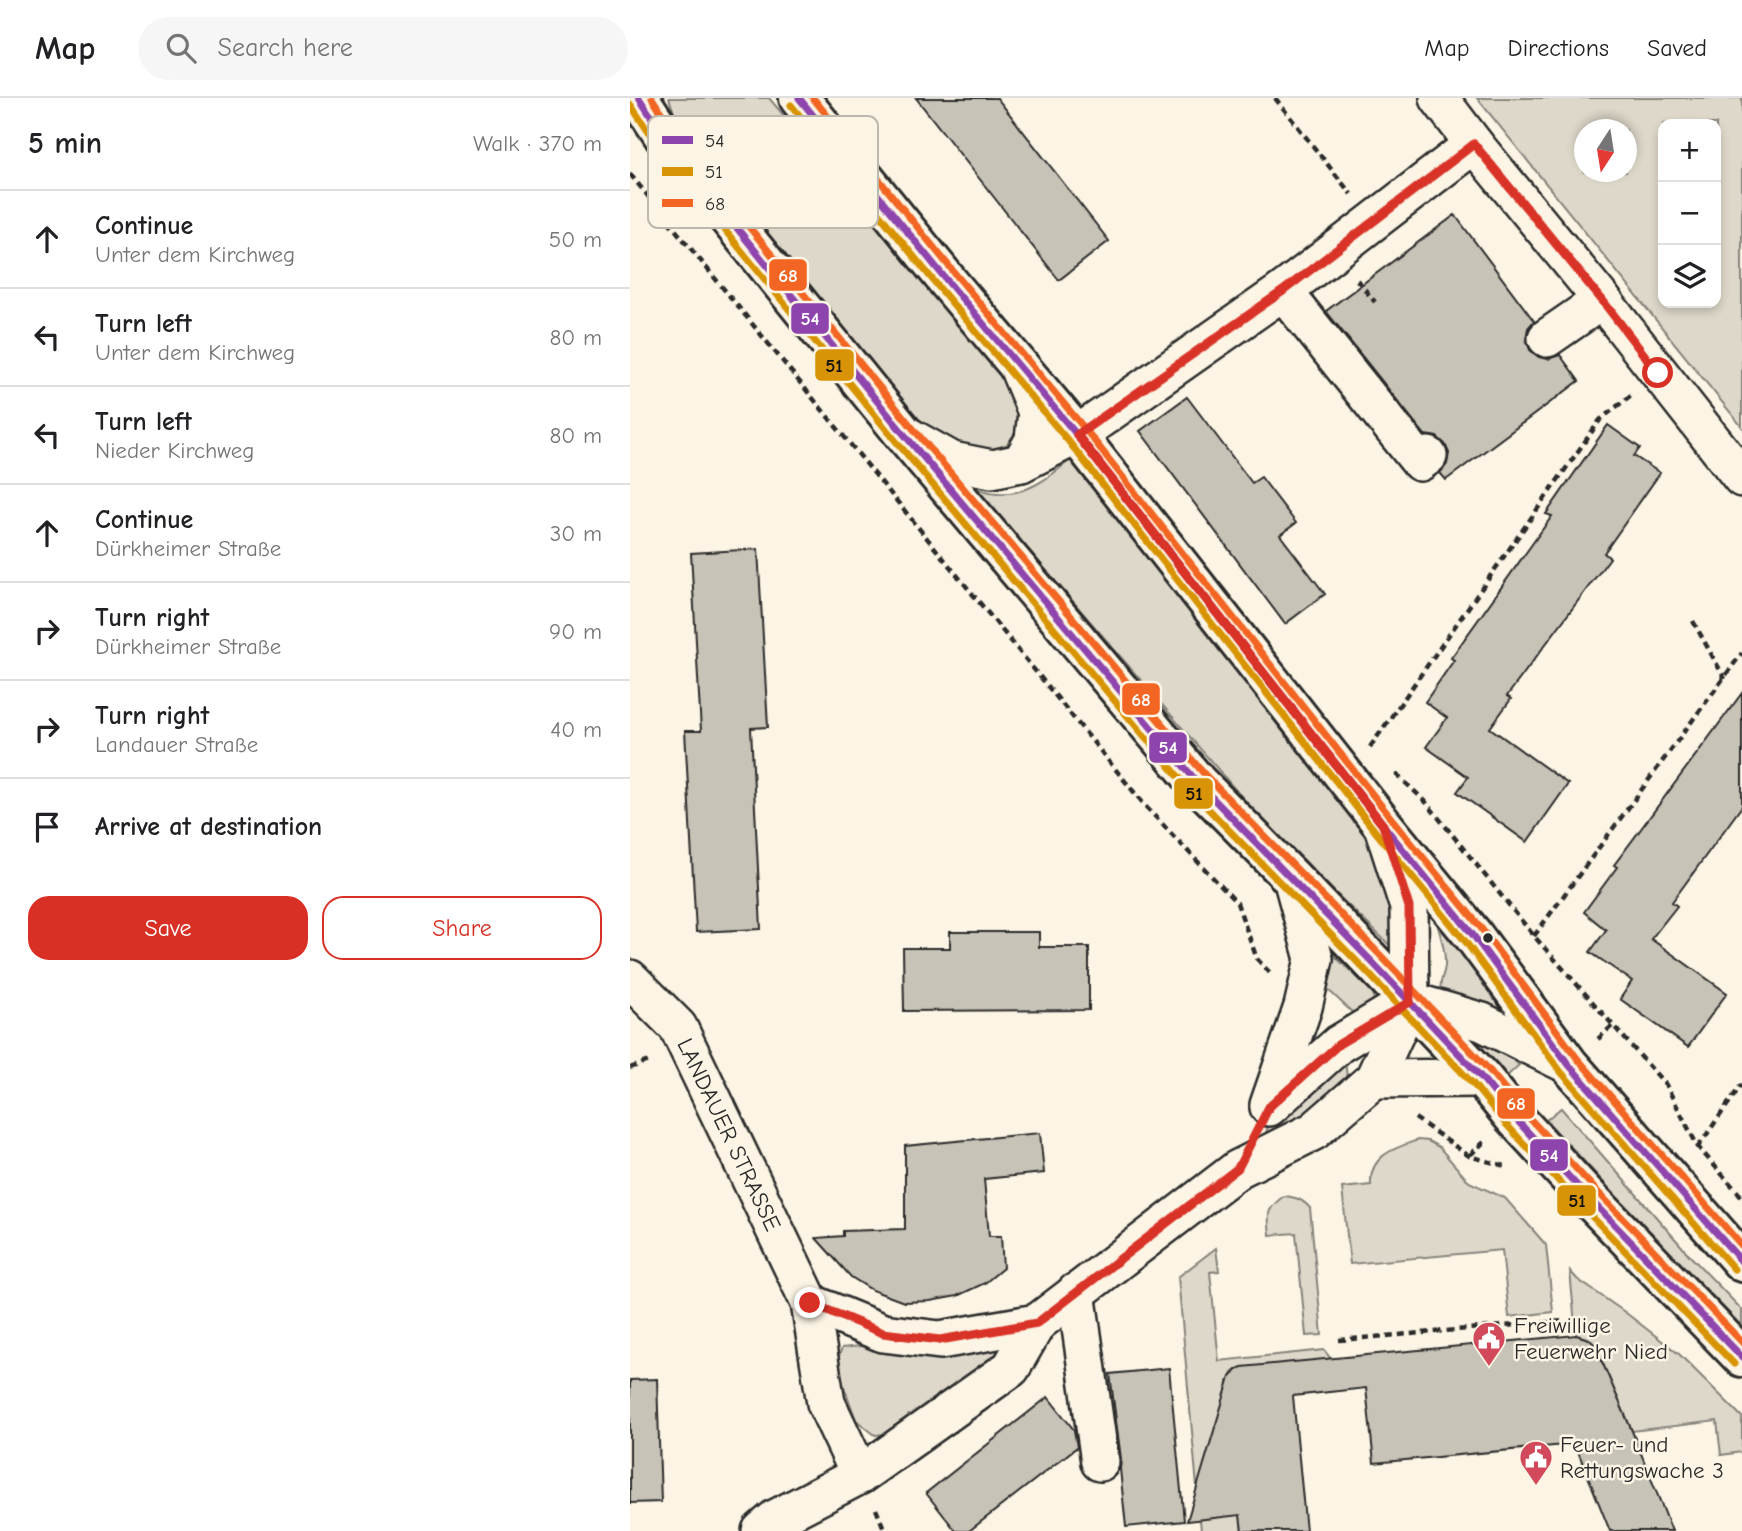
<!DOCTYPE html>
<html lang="en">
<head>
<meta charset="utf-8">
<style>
	body { margin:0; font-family:"Comic Neue",sans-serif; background:#f6f6f6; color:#202124 }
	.controls { position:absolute; right:21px; top:21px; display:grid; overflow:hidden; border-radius:14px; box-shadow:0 4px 10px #0003 }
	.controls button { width:63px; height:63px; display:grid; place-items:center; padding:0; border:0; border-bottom:2px solid #e0e0e0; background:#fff; color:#202124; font:35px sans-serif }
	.compass { position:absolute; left:944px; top:21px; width:63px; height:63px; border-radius:50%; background:#fff; box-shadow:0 4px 10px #0003; rotate:192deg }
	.stop { position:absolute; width:21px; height:21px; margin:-16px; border:5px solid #d93025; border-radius:50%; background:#fff }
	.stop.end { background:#d93025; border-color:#fff; box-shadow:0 2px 7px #0008 }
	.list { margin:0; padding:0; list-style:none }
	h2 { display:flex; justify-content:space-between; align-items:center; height:91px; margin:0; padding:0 28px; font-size:30px }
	h2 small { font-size:23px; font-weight:400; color:#757577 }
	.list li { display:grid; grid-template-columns:46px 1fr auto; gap:21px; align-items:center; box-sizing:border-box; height:98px; padding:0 28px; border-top:2px solid #e0e0e0 }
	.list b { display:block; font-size:26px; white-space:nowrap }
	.list p { margin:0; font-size:23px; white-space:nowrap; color:#757577 }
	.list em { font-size:23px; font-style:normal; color:#757577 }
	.actions { display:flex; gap:14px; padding:21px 28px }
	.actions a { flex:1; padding:16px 0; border:2px solid #d93025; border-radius:21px; text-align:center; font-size:24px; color:#d93025 }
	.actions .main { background:#d93025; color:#fff }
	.icon { flex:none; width:38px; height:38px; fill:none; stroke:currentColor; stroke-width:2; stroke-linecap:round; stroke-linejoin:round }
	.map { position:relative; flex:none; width:1112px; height:1433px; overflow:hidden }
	header { display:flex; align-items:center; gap:42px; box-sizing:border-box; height:98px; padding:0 35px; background:#fff; border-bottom:2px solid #e0e0e0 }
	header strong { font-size:33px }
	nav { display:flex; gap:38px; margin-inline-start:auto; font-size:24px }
	.search { width:490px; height:63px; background:#f6f6f6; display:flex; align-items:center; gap:18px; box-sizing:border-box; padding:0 24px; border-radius:38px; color:#757577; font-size:26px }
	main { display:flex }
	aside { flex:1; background:#fff }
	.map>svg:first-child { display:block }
	.green { fill:#ded8ca; stroke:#84827a; stroke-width:2; fill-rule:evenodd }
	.building { fill:#c8c3b7; stroke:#2b2b2b; stroke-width:2 }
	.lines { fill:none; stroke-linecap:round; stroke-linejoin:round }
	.minor-casing { stroke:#2b2b2b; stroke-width:42 }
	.major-casing { stroke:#2b2b2b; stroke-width:44 }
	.path { stroke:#2b2b2b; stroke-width:4.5; stroke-dasharray:7 5; stroke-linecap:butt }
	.minor { stroke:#fcf5e5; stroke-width:37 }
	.major { stroke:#fcf5e5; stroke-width:38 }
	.bus-1-casing { stroke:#fcf5e5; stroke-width:12 }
	.bus-2-casing { stroke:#fcf5e5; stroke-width:12 }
	.bus-3-casing { stroke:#fcf5e5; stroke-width:12 }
	.bus-1 { stroke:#8e44ad; stroke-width:7 }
	.bus-2 { stroke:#d89406; stroke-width:7 }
	.bus-3 { stroke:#f26522; stroke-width:7 }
	.route { stroke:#d93025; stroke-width:9 }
	.bus-dot { fill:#2b2b2b; stroke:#fcf5e5; stroke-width:2.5 }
	.labels { text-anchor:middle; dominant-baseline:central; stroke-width:5; stroke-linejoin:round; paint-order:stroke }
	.street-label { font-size:23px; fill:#2b2b2b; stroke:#fcf5e5 }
	.poi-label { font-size:23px; fill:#2b2b2b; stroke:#fcf5e5; text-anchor:start }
	.key { fill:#fcf5e5; stroke:#bdb8ad; stroke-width:2 }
	.key-label { font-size:19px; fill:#2b2b2b }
	.line-badge { stroke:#fcf5e5; stroke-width:2.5 }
	.badge-label { font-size:19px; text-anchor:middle; font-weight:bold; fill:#fff }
	.pale-badge-label { font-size:19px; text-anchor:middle; font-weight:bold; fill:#111 }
</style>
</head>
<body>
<header>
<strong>Map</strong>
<div class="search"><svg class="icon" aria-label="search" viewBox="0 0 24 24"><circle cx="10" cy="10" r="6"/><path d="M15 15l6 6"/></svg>Search here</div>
<nav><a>Map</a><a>Directions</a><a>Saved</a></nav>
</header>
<main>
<aside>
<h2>5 min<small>Walk · 370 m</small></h2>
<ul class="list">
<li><svg class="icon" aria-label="ahead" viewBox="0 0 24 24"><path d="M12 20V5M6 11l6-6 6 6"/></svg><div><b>Continue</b><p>Unter dem Kirchweg</p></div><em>50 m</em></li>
<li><svg class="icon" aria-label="left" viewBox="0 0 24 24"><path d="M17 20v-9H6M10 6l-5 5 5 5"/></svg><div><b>Turn left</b><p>Unter dem Kirchweg</p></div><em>80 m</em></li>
<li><svg class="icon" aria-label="left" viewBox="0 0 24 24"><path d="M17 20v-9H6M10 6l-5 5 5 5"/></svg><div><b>Turn left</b><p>Nieder Kirchweg</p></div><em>80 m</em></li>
<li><svg class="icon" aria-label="ahead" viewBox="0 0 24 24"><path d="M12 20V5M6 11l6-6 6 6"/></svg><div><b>Continue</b><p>Dürkheimer Straße</p></div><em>30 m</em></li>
<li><svg class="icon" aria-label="right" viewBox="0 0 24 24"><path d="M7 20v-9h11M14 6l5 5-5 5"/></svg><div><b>Turn right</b><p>Dürkheimer Straße</p></div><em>90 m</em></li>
<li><svg class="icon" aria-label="right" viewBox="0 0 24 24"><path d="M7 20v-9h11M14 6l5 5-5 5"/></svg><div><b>Turn right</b><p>Landauer Straße</p></div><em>40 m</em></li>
<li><svg class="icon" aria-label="arrive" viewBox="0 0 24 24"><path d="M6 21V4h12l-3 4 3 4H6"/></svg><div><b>Arrive at destination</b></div></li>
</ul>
<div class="actions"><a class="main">Save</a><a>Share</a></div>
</aside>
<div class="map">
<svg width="1112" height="1433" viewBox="0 0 1112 1433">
	<rect width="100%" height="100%" fill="#fcf5e5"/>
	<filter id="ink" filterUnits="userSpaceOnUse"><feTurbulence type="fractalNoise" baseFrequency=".0143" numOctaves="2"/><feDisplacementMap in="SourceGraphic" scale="14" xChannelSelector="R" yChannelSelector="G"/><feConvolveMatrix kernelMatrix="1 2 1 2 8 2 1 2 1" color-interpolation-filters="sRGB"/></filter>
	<g filter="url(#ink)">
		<path class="green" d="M39 0H139L360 261 385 295 389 312V330L376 347 362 352 340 351 319 344 288 320 54 44Z
			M847 0H1112V329ZM1033 26H1086V205H1033ZM954 32H996V74H954Z
			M440 362 751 748 772 859 642 734 345 390C353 392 361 395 368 395 396 398 420 379 440 362Z
			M805 818 885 922 811 895C808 885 814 878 815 868 816 851 809 834 805 818Z
			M698 852 744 895 743 908 724 916 693 887Z
			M829 930 859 940 889 967 875 980Z
			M701 968 716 969 717 987 651 1039 633 1045 638 1028Z
			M931 1010 1061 1159 1112 1212V1231L1049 1166 916 1022Z
			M788 1042 798 1043 809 1049 839 1084 875 1100 916 1147 923 1214 879 1219 872 1152 720 1166 712 1090 741 1087C739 1057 765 1050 788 1042Z
			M654 1098C665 1099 672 1101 680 1110L692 1237 676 1238 666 1135 640 1137C638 1116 635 1112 654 1098Z
			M586 1150 589 1173 580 1174 589 1263 694 1252 701 1261 607 1271 602 1275 598 1284 612 1433H571L548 1179Z
			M940 1173 947 1181 996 1215 1049 1256 1112 1319V1354L1091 1357 1087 1323 1002 1333 964 1246 959 1241 946 1237Z
			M365 1246 373 1259 267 1335 245 1337 226 1322 206 1266 212 1250 230 1248 269 1256 319 1259Z"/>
		<path class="building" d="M286 0H367L479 143 429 182Z
			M825 117 904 223 898 230 896 241 900 252 909 259 918 261 930 257 949 283 816 382 810 375 817 366 819 355 815 346 807 339 795 337 696 213Z
			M557 299 622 385 631 379 666 425 650 437 695 496 655 526 510 333Z
			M978 327 1010 350 1004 358 1030 375 974 455 980 460 877 598 881 601 860 630 938 686 897 744 827 694 838 679 796 649 817 620 795 604 824 562 821 560 922 418 916 416Z
			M128 451 138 629 121 630 131 831 66 834 55 633H71L61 455Z
			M1112 595V708L1042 804 1047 808 1021 841 1097 895 1058 949 990 901 1002 883 960 854 976 832 954 814 987 769 984 767Z
			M320 834H409V849H459V912L274 913 273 850H320Z
			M410 1035 414 1075 354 1081 359 1138H371L373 1170 355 1185 327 1198 300 1203 274 1204 242 1192 221 1179 186 1140 213 1138V1133L275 1131V1048Z
			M946 1237 959 1241 964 1246 967 1252 1002 1333 1042 1433H980L945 1346 744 1365 736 1290 663 1298 676 1433H612L610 1417 557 1423 600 1279 607 1271 612 1269Z
			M539 1270 554 1423 496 1429 490 1371 491 1361 480 1276Z
			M27 1281 31 1404 0 1405V1282Z
			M418 1299 444 1332 447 1349 339 1433H326L296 1395Z"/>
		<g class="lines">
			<defs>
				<g id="minor">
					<path d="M809 0 844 46 972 202 1112 380"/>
					<path d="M653 193 790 364 798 358"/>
					<path d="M917 240 972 202"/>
					<path d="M389 271 407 314 404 342 391 365"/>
					<path d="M279 339 322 363 362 371 391 365 447 337 653 193 844 46"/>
					<path id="s1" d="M0 881 48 929 180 1205 196 1305 230 1377"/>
					<path d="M744 981 852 980"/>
					<path d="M639 1007 673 909 684 861 662 780"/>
					<path d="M639 1009 709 946 780 903 852 924 939 967"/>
					<path d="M446 1194 470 1364"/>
					<path d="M180 1205 253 1235 310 1242 407 1225"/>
					<path d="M131 1433 145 1421 230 1377 381 1270 407 1225 608 1071 684 1033 744 981 780 903 779 809 754 731"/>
				</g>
				<path id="major" d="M9 0 42 50 273 335 567 684 662 780 745 867 852 980 883 1018 954 1095 1112 1259
					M169 0 319 185 447 337 753 727 843 837 939 967 1112 1164"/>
			</defs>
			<use href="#minor" class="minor-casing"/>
			<use href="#major" class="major-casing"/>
			<path class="path" d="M645 0 721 96
				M0 76 517 710 607 805 627 861 640 875
				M727 182 745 204
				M1063 523 1095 581
				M740 649 970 322 1001 297
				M766 676 795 703 904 838 1036 987 1068 1049 1112 1099
				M904 838 1112 555
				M968 941 983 927
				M0 970 22 962
				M785 1020 839 1058 875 1068
				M1068 1049 1112 986
				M840 1057 854 1044
				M709 1242 933 1223
				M246 1411 255 1433"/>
			<use href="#minor" class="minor"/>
			<use href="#major" class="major"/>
			<defs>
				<path id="bus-1" d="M9 0 42 50 273 335 567 684 745 867 852 980 883 1018 954 1095 1112 1259
					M169 0 319 185 447 337 753 727 843 837 939 967 1112 1164"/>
				<path id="bus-2" d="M0 6 34 57 265 342 559 691 737 874 844 987 875 1025 946 1102 1104 1266
					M161 7 311 192 439 344 745 733 835 843 931 974 1104 1171"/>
				<path id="bus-3" d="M22 0 50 44 281 328 575 677 753 860 860 973 891 1011 962 1088 1112 1244
					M183 0 327 178 455 331 761 720 851 830 947 960 1112 1148"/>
			</defs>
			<use href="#bus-1" class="bus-1-casing"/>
			<use href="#bus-2" class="bus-2-casing"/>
			<use href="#bus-3" class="bus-3-casing"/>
			<use href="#bus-1" class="bus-1"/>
			<use href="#bus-2" class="bus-2"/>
			<use href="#bus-3" class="bus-3"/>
		</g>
	</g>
	<g class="lines" filter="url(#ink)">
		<path class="route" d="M180 1205 253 1235 310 1242 407 1225 608 1070 639 1009 709 946 780 904 779 809 753 727 447 337 653 193 844 46 972 202 1028 275"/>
	</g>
	<defs>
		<symbol id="civic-pin" viewBox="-11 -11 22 30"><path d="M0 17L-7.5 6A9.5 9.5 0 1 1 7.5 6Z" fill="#d1495b" stroke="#fcf5e5"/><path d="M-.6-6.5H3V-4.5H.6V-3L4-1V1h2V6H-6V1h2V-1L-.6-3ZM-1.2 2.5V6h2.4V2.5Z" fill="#fff"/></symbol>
	</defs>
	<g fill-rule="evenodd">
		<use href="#civic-pin" x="840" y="1221" width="38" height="52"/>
		<use href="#civic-pin" x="887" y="1340" width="38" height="52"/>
	</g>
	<circle class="bus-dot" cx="858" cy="840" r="6"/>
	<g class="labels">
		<g class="street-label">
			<text stroke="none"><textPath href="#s1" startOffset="187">LANDAUER STRASSE</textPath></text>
		</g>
		<g class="poi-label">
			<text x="884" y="1227">Freiwillige<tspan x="884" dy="26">Feuerwehr Nied</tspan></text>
			<text x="930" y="1346">Feuer- und<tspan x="930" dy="26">Rettungswache 3</tspan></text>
		</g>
	</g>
	<rect x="18" y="18" width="230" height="112" rx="10" class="key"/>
	<rect x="32" y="38" width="31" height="8" fill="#8e44ad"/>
	<rect x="32" y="69" width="31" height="9" fill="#d89406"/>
	<rect x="32" y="101" width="31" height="8" fill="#f26522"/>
	<g class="key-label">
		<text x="75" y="49">54</text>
		<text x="75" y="80">51</text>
		<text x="75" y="112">68</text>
	</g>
	<g class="line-badge">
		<rect x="138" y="160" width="40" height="34" rx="7" fill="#f26522"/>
		<rect x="160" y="204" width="40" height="33" rx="7" fill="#8e44ad"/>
		<rect x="184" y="250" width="41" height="34" rx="7" fill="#d89406"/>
		<rect x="491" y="584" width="40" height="34" rx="7" fill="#f26522"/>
		<rect x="518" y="633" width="40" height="33" rx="7" fill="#8e44ad"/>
		<rect x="543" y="679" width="41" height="33" rx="7" fill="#d89406"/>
		<rect x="866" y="989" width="40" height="33" rx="7" fill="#f26522"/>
		<rect x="899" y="1040" width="40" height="34" rx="7" fill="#8e44ad"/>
		<rect x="926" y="1086" width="41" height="33" rx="7" fill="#d89406"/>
	</g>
	<g class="badge-label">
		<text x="158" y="184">68</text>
		<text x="180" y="227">54</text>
		<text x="511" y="608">68</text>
		<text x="538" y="656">54</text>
		<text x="886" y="1012">68</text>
		<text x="919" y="1064">54</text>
	</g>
	<g class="pale-badge-label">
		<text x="204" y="274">51</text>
		<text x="564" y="702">51</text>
		<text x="947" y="1109">51</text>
	</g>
</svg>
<div class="controls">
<button>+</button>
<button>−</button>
<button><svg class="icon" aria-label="layers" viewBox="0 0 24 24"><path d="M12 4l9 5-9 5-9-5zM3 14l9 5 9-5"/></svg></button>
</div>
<svg class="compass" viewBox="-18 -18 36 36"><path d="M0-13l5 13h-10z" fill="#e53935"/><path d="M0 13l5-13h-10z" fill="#757577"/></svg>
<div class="stop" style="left:1028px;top:275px"></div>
<div class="stop end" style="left:180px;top:1205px"></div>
</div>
</main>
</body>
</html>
